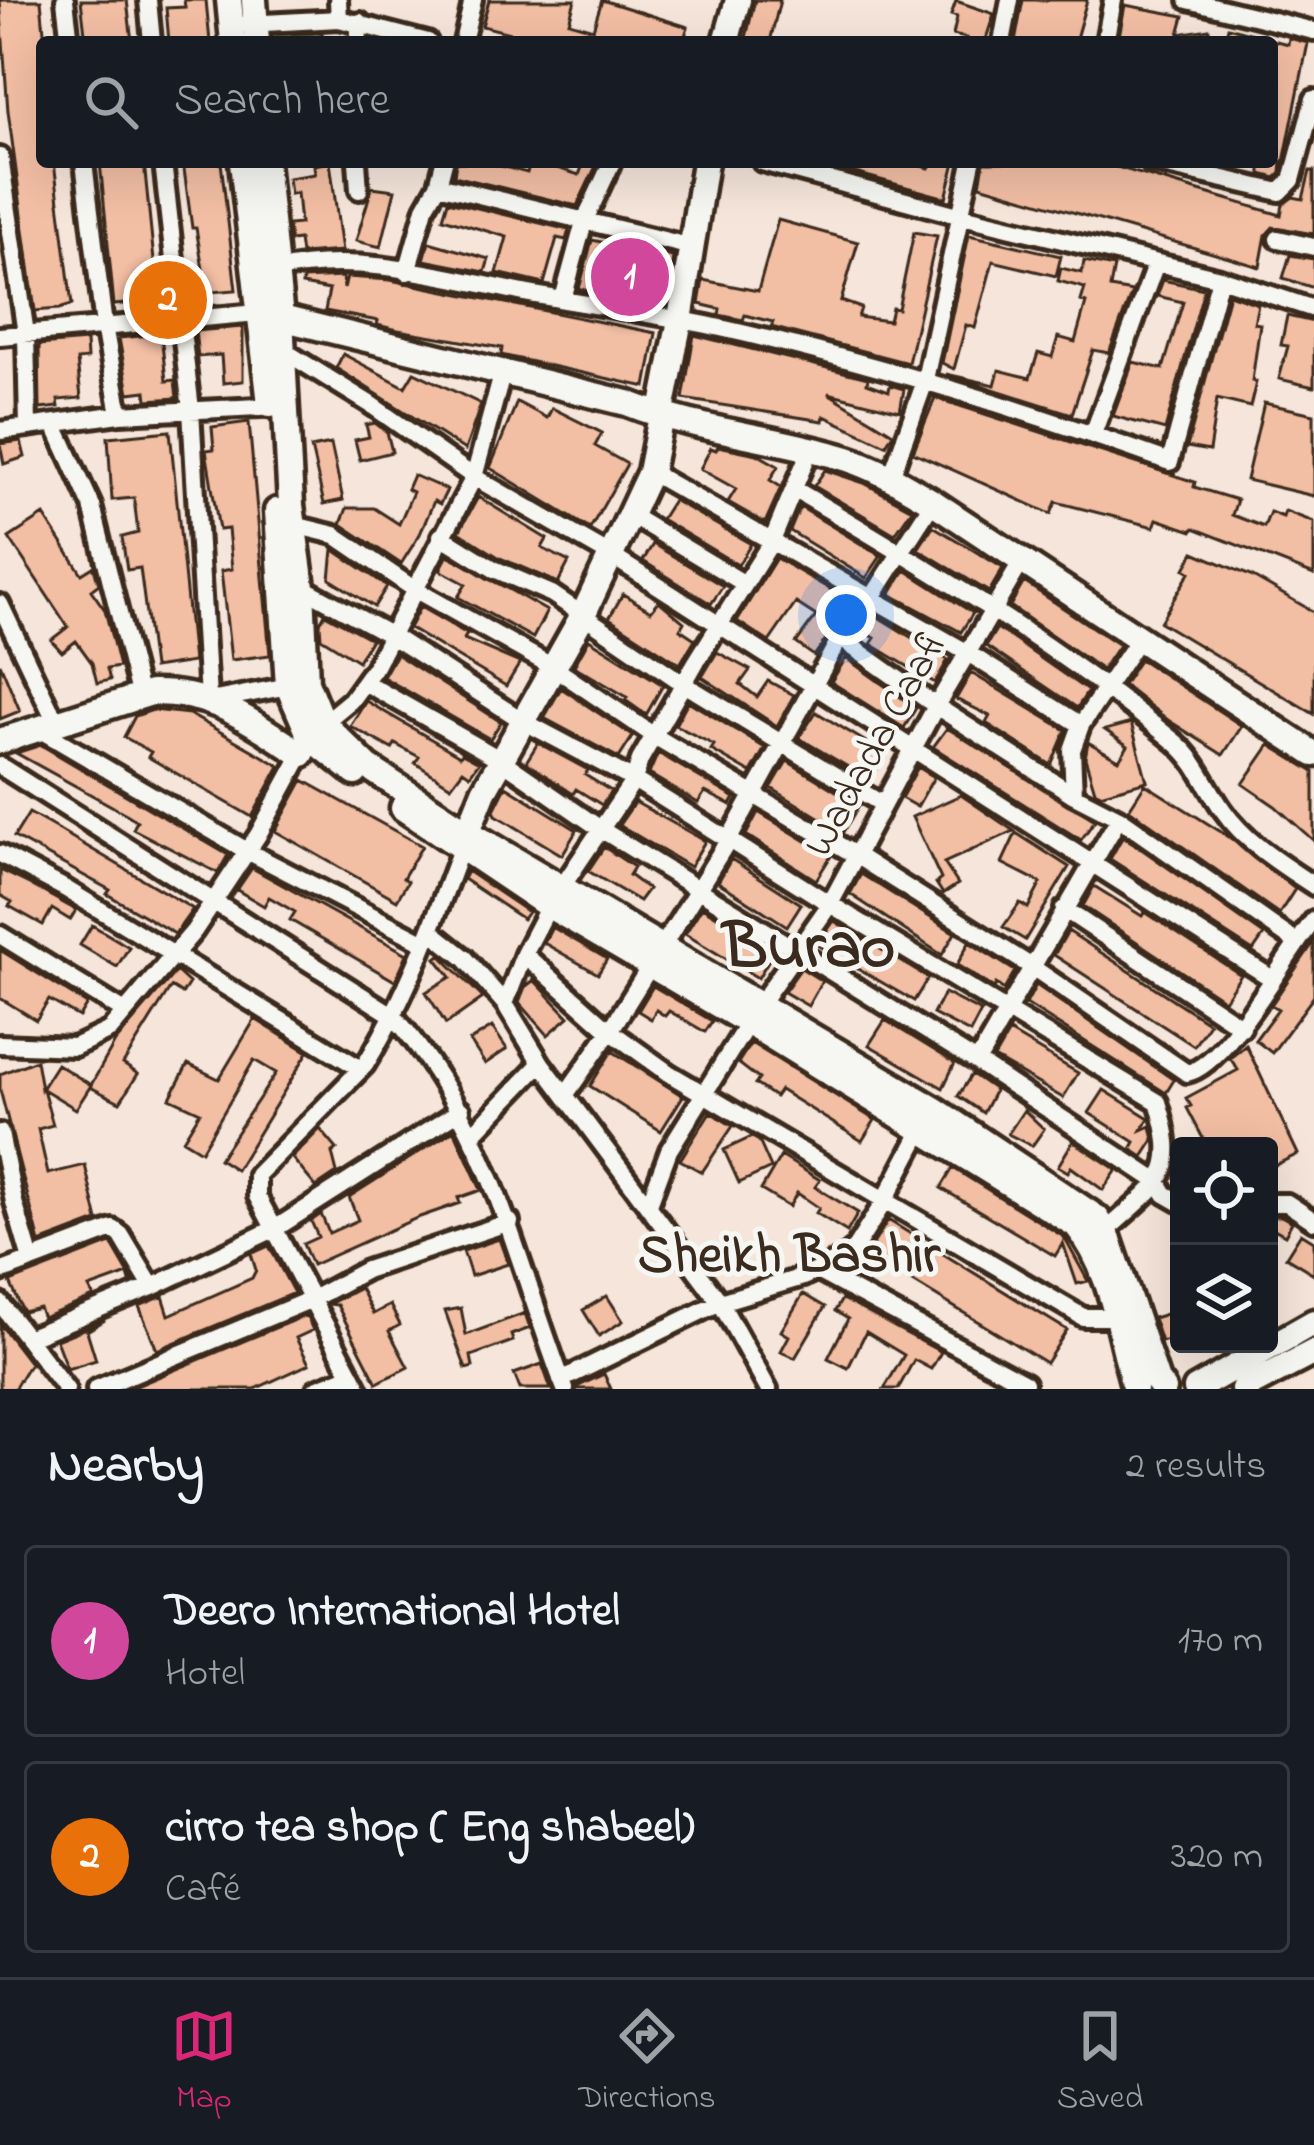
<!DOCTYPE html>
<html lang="en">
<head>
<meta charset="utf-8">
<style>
	body { margin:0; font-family:"Indie Flower",sans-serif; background:#242831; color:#f1f3f6 }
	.controls { position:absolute; right:36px; bottom:36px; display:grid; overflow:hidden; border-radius:12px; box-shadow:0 12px 48px #0002 }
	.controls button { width:108px; height:108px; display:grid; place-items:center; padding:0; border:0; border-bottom:3px solid #363941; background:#171b24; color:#f1f3f6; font:60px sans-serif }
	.you { position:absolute; left:846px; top:615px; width:42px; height:42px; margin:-30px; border:9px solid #fff; border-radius:50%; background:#1a73e8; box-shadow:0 0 0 18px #1a73e833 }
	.badge { display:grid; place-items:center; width:78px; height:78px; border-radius:50%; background:#db2777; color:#fff; font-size:39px; font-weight:700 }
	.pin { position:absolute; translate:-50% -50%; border:6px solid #fff; box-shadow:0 3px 12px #0006 }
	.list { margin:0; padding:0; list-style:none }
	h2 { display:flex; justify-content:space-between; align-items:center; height:156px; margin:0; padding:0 48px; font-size:51px }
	h2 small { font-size:39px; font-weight:400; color:#9ea1a6 }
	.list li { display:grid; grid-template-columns:78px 1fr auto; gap:36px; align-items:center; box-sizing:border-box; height:192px; margin:0 24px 24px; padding:0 24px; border:3px solid #363941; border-radius:12px }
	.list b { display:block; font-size:45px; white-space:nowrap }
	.list p { margin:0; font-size:39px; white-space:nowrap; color:#9ea1a6 }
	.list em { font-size:39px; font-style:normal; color:#9ea1a6 }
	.icon { flex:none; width:66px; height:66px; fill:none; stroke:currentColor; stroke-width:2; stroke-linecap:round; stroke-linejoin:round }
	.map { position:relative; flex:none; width:1314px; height:1389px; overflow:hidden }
	.search { position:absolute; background:#171b24; box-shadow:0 12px 48px #0002; left:36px; right:36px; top:36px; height:132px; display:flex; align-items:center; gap:30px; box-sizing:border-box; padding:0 42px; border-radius:12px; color:#9ea1a6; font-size:45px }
	.sheet { height:588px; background:#171b24 }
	nav { display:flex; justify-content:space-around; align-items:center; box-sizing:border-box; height:168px; border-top:3px solid #363941; background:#171b24; font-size:33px; color:#9ea1a6 }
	nav a { display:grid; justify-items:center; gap:6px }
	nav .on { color:#db2777 }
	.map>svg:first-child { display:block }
	.building { fill:#f2bea4; stroke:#3b2a1e; stroke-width:3 }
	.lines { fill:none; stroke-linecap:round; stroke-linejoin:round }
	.street-casing { stroke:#3b2a1e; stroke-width:26 }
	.secondary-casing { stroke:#3b2a1e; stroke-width:33 }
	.street { stroke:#f6f6f2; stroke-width:16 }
	.secondary { stroke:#f6f6f2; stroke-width:24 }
	.labels { text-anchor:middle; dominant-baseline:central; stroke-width:10; stroke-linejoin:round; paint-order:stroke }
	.street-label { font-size:42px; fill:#3b2a1e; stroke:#f6f6f2 }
	.district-label { font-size:54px; font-weight:bold; fill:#3b2a1e; stroke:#f6f6f2 }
	.town-label { font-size:66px; font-weight:bold; fill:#3b2a1e; stroke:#f6f6f2 }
</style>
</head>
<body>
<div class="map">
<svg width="1314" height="1389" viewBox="0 0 1314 1389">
	<rect width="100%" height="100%" fill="#f5e5db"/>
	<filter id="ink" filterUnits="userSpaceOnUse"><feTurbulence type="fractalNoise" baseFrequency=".00833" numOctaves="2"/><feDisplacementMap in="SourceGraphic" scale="24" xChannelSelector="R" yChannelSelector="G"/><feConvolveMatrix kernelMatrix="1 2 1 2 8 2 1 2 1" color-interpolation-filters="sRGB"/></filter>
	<g filter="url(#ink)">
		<path class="building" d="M0 0H41L45 42 42 162H54L72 305 59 309 35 311 8 111Z
			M81 0H127L132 42H86Z
			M184 0H206L210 42H169L166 8 185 7Z
			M489 0H575L569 22 593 29 602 0 688 27 683 42H546L482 26Z
			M755 0H780L770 42H745Z
			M1023 0H1087L1075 42H1015Z
			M956 1 994 14 985 42H965L966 38 953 35 957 17 951 15Z
			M1125 5 1184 16 1179 34 1209 29 1211 42H1118Z
			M1228 27 1267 38V42H1224Z
			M322 33 323 42H273V35Z
			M1289 38 1308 43 1284 162 1272 160V97L1277 75 1272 74V40L1288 44Z
			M100 162H144L155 271H162L166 307 127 310 125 304 114 305Z
			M183 162H221L236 290 199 293 194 271 203 269 196 228H192Z
			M330 162 342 251 301 254 299 240 290 241 288 225 300 224 297 193 290 194 288 178 315 174 314 165Z
			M456 162H486L527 173 530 162H538L579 175 584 162H598L577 206 454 176Z
			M830 162H907L929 168 933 162H955L946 198 830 166Z
			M984 162H1100L1281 215 1283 204 1293 197 1303 199 1310 171H1314V234L1273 227 1266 235 1260 267 980 185Z
			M1261 162H1282L1281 173 1276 178 1261 174Z
			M372 187 395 190 381 247 356 241Z
			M448 201 569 230 566 240 557 238 544 284 497 273 507 237 443 218Z
			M778 220 858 242 841 301 861 308 858 317 889 321 892 308 898 309 914 232 937 236 908 363 771 327 773 322 745 315 743 320 719 315 720 309 699 304 703 280 758 291Z
			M969 235 1061 256 1056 276 993 261 975 328 966 325 954 369 942 363Z
			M592 240 673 257 666 304 579 289Z
			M429 242 489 259 485 272 424 260Z
			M1290 255 1314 259V288L1283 278Z
			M1084 261 1114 267 1110 288 1132 292 1109 353 1093 350 1072 414 946 374 995 385 999 370 1030 378 1038 353 1052 357 1058 337 1075 342 1086 303 1081 301 1085 288 1058 281 1061 268 1082 273Z
			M343 277 344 289 347 277 390 280 656 333 646 387 501 355 502 348 398 330 377 325 378 321 325 311 329 290 302 285 303 279Z
			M1163 280 1204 289 1165 430 1113 416 1133 362 1163 369 1183 302 1157 296Z
			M1229 294 1258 304 1254 323 1260 324 1252 381 1256 382 1250 407 1217 399 1209 451 1187 447Z
			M1287 316 1314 322V387L1279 379 1288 346 1281 345Z
			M243 327V381L223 383 221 355 198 357 195 331Z
			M161 334 166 381 175 380 177 398 147 400 146 391 129 393 119 338Z
			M694 335 868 378 867 383 889 391 890 385 904 389 900 411 828 393 893 433 886 445 824 416 823 421 683 399Z
			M86 341 87 359 77 360 81 398 58 400 59 407 40 409 39 345Z
			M343 354 405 387 414 372 481 404 465 450 336 368Z
			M935 398 1195 482 1194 487 1237 500 1232 515 1264 527 1270 512 1283 517 1285 511 1314 522V575L1194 528 1192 531 1157 519 1154 527 1056 502 1051 514 913 452Z
			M517 402 547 418 552 408 602 433 595 446 627 464 590 529 490 468Z
			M1264 403 1314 414V496L1246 480Z
			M249 422 270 655 231 660 221 571 232 569 228 529 219 530 206 450 214 449 212 427Z
			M375 423 387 432 392 452 360 460 355 440 369 437 366 425Z
			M170 431 193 662 153 668 140 568 127 570 122 537 138 533 134 498 112 500 108 437Z
			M21 441 25 457 4 464 0 444Z
			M331 444 343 500 324 504 311 448Z
			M718 446 757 454 778 466 770 480 781 487 765 523 728 502 736 489 700 469 711 448 716 450Z
			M825 470 864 483 912 509 895 534 814 486Z
			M413 475 447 490 440 504 434 501 420 534 401 564 341 524 347 508H374L399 524 413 492 407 489Z
			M478 497 547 539 542 548 569 562 558 583 500 558 459 532Z
			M673 500 751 544 738 565 661 519Z
			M800 507 881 556 866 578 790 531Z
			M44 515 82 574 93 567 95 571 99 584 91 590 105 610 119 667 107 669 110 680 97 683 92 663 76 641 62 652 51 640 68 627 9 538Z
			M933 526 1003 568 989 592 918 549Z
			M653 544 723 586 711 604 643 561Z
			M333 549 387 586 374 607 330 579Z
			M1194 552 1253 577 1314 612V714L1160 622 1190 572 1185 569Z
			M448 555 547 611 533 638 458 597 466 584 440 570Z
			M776 558 852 602 814 656 796 643 816 616 796 603 769 642 737 621Z
			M905 570 973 613 961 632 890 594Z
			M1024 582 1119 645 1102 670 1010 606Z
			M623 594 651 611 659 601 684 622 680 629 695 639 680 664 609 618Z
			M420 607 467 634 464 639 520 663 506 686 409 628Z
			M325 614 371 639 358 661 321 638 320 623Z
			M875 615 948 660 935 683 871 644 875 638 863 631Z
			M997 628 1088 691 1077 708 986 646Z
			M589 639 663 685 646 715 625 700 627 697 574 666Z
			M717 652 750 670 740 684 757 697 768 681 794 695 777 726 702 677Z
			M396 654 501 722 490 739 383 677Z
			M846 658 916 708 904 728 831 682Z
			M1140 659 1242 726 1223 755 1168 720 1123 685Z
			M0 663 20 711 0 719Z
			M971 673 1066 730 1051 765 986 723 990 716 956 699Z
			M561 688 633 736 619 758 544 718Z
			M366 701 460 756 462 753 479 762 470 775 463 770 451 786 415 763 419 757 395 744 392 749 350 726Z
			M688 701 765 748 751 773 711 750 714 745 675 725Z
			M153 710 189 714 280 766 252 817 148 757 151 752 124 737 135 716Z
			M816 712 886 754 870 780 799 738Z
			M1131 723 1147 781 1100 794 1095 791 1085 758 1088 742 1119 760 1128 746 1105 730Z
			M947 728 1095 820 1081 840 933 747Z
			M538 743 588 770 585 775 611 791 602 805 576 789 573 794 526 762Z
			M41 745 228 855 218 873 133 829 137 821 128 815 16 753Z
			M1270 745 1314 772V841L1275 806 1243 784Z
			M658 753 735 798 731 805 705 792 698 803 649 774Z
			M787 761 859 805 843 832 771 788Z
			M918 767 934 777 917 807 901 798Z
			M303 780 422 846 403 878 408 881 397 900 275 831Z
			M1145 784 1229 837 1295 889 1279 914 1129 809Z
			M506 786 577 830 562 855 496 815 494 810Z
			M961 795 1014 831 944 863 958 884 943 894 936 883 941 879 912 817Z
			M635 802 705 841 690 867 619 825Z
			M758 812 831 856 816 880 746 835Z
			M29 813 61 831 193 909 175 934 107 894 110 890 14 837Z
			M1016 833 1069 867 1025 940 1003 927 1020 903 1028 908 1041 883 1002 863Z
			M1123 836 1264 935 1253 951 1110 859Z
			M604 847 634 867 629 875 648 889 639 901 588 871Z
			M731 859 801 904 787 926 718 882Z
			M252 868 407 954 395 981 290 920 295 912 269 897 264 906 237 890Z
			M0 870 29 884 76 910 70 920 52 909 43 925 9 906 12 902 0 895Z
			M467 871 528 912 523 919 463 879Z
			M861 874 955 933 942 955 850 894Z
			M1094 886 1142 916 1145 912 1241 975 1224 1000 1083 906Z
			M702 907 774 951 758 978 685 934Z
			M834 921 928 978 914 1001 817 945Z
			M92 925 129 947 117 967 80 945Z
			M552 927 607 959 598 974 544 943Z
			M1068 931 1209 1023 1194 1046 1054 955Z
			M969 942 1015 971 1004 990 996 984 994 988 957 965Z
			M1314 942V996L1272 1053 1255 1040 1278 1009 1271 1005Z
			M0 950 87 1004 79 1017 49 1000 36 1020 0 998Z
			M440 955 483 998 446 1024 426 992 451 977 436 958Z
			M801 968 822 981 808 1006 784 992Z
			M176 971 189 983 182 994 171 987 123 1064 138 1074 120 1102 90 1087 76 1109 43 1089 53 1125 38 1129 48 1174 85 1165 98 1221 40 1243 0 1090V1074L36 1060 41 1089 57 1064 91 1085 115 1042Z
			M534 980 569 1017 548 1035 519 1002 525 987Z
			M1036 985 1174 1080 1166 1093 1026 1004Z
			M653 986 712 1021 705 1032 669 1011 665 1016 656 1010 651 1019 638 1011Z
			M944 993 981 1012 970 1033 933 1014Z
			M255 1019 308 1052 236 1170 219 1159 276 1073 254 1060 201 1151 183 1140 200 1112 170 1098 188 1064 219 1079Z
			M885 1020 955 1063 943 1088 869 1045Z
			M492 1027 507 1049 485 1064 470 1041Z
			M1009 1032 1078 1073 1063 1098 994 1058Z
			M751 1043 875 1120 862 1141 780 1090 775 1097 755 1084 759 1079 738 1063Z
			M1246 1045 1298 1154 1269 1168V1146H1207L1187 1108 1191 1106 1186 1098 1238 1070 1230 1058Z
			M612 1051 683 1096 661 1131 590 1086Z
			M972 1074 995 1090 983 1113 958 1096Z
			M1104 1090 1149 1118 1142 1130 1151 1126 1154 1140 1143 1157 1131 1149 1135 1142 1089 1113Z
			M1024 1110 1044 1129 1032 1146 1008 1134Z
			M710 1112 733 1126 702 1172 680 1160Z
			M320 1129 337 1149 332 1153 337 1173 316 1187 292 1158Z
			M454 1130 481 1190 458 1198 460 1203 417 1218 312 1265 303 1244 318 1237 311 1221 321 1214 329 1233 358 1220 349 1197Z
			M752 1137 759 1141 771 1168 739 1183 724 1150Z
			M1073 1141 1117 1170 1103 1190 1071 1167 1068 1172 1058 1166Z
			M781 1156 820 1180 815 1187 858 1213 847 1232 816 1213 819 1208 797 1193 789 1207 761 1190Z
			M953 1168 1064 1237 1088 1281 1077 1284 1063 1243 1055 1256 941 1188Z
			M1269 1216H1281L1292 1222 1285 1235 1269 1226Z
			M888 1220 1067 1330 1046 1363 867 1254Z
			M1301 1233 1314 1241V1274L1286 1257Z
			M499 1239 508 1264 471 1276 463 1251Z
			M111 1243 133 1281 130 1282 128 1274 89 1288 94 1297 43 1318 39 1308 23 1312 10 1282Z
			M269 1246 294 1293 157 1350 139 1306 163 1296 169 1315 252 1278 256 1270 251 1254Z
			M360 1288 373 1314 390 1305 400 1325 389 1331 408 1367 377 1383 337 1305 329 1304Z
			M803 1294 825 1307 795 1358 781 1351 789 1336 781 1331Z
			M607 1296 623 1321 599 1336 583 1310Z
			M842 1299 941 1352 931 1369 914 1360 898 1389H884L904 1355 866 1332 848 1368 828 1358 848 1319 835 1311Z
			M461 1308 466 1335 525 1313 530 1328 511 1335 513 1341 471 1356 473 1367 466 1369 445 1311Z
			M1179 1310V1337L1161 1342 1153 1318Z
			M306 1315 313 1330 296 1338 309 1364 255 1389H129Z
			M105 1320 87 1331 96 1360 67 1369 56 1340Z
			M0 1324 30 1363 14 1389H0Z
			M542 1364 551 1389H520L514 1374Z
			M604 1374 611 1389H578L577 1387Z"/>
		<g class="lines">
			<defs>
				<path id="street" d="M65 0 70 42
					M148 0 152 42
					M338 0 339 19
					M1188 0 1314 31
					M246 24 339 19 428 42
					M358 42 360 22
					M463 42 473 0
					M1002 42 1010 0
					M1105 42 1113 0
					M0 157 26 334 28 427
					M84 162 104 326 120 414
					M163 162 191 410 208 698
					M357 162 359 190
					M762 162 958 215 1220 278 1314 309
					M1150 162 1280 192 1292 180 1314 99
					M438 185 444 162
					M1278 239 1314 247
					M276 271C354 252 441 276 519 292 581 304 645 312 707 325 863 359 1020 408 1170 462L1220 278
					M407 272 425 208 438 185 692 247
					M563 299 584 222 612 162
					M0 336 258 313
					M281 349 370 404 474 477 610 555 1271 978
					M55 425 92 506 140 697
					M0 431 120 414 280 406
					M1093 434 1156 263
					M650 472 968 653 1081 725
					M891 477 924 384 972 162
					M794 489C926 567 1058 645 1176 743 1198 762 1206 786 1223 810 1246 843 1281 864 1314 886
					M630 515 745 584
					M294 525 335 535 414 589 553 667 656 737 857 856 1032 967 1187 1073C1227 1065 1285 955 1314 920
					M441 536 494 569 552 594 684 684 882 804
					M295 588 302 587 390 635 523 721 634 780 830 904 1158 1102C1182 1177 1158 1183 1106 1231
					M0 604 56 722
					M840 638 936 706 1074 795 1119 818 1296 942
					M366 683 501 760 602 830 977 1062 1158 1182 1165 1194 1179 1202
					M215 700 294 685
					M37 728 247 851 425 943
					M316 729 351 700 374 668 474 477 502 375
					M0 766 394 1016C492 1131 513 1253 565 1389
					M1074 795 1072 750 1081 725 1139 638
					M0 854 66 889 361 1069
					M1064 909 1242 1027
					M431 931 465 958 505 1004 541 1063 720 1302 768 1389
					M0 935 125 1012
					M524 954 549 906 634 780 640 760 696 662 772 541 810 450
					M505 1004 524 954 610 1031 670 1074 1083 1317H1123
					M0 1044 74 1047 110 1030 194 931 258 835 302 754
					M977 1062 1119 818
					M566 1094 610 1031 729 839 840 638 871 599 933 502
					M0 1133 14 1202 31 1260
					M473 1134 541 1063
					M1269 1203H1287L1314 1221
					M649 1204 669 1150 760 1004 830 904 936 706 1021 563
					M817 1271 1025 1383
					M0 1272 113 1229 121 1235 152 1287
					M0 1303 66 1389
					M27 1338 152 1287 276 1228 461 1110
					M561 1380 720 1302 803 1277 843 1258 855 1248 884 1202 925 1124
					M96 1389 312 1299 366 1270 510 1222
					M316 1389 349 1376
					M359 1389 257 1196V1175L365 1065C407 997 433 924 461 849"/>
				<path id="secondary" d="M229 0 233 42
					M254 0 257 42
					M726 42 738 0
					M242 162 270 404
					M265 162 281 318 291 505 302 587 306 682 322 722 368 767 468 832 934 1109 1097 1218 1106 1231 1157 1381 1163 1389
					M269 315 627 403C698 431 776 437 848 459 879 469 905 486 933 502L1314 754
					M277 511 288 686 310 737 355 773
					M0 741 151 693C217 692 248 721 302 754L310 737
					M403 808 549 906 749 1023 1076 1225C1113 1270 1119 1334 1135 1389
					M464 841 484 791 583 615 650 472 680 320 705 162
					M1196 1389 1314 1322
					M1243 1389 1314 1352"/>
			</defs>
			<use href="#street" class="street-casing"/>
			<use href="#secondary" class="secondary-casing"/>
			<use href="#street" class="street"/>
			<use href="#secondary" class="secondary"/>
		</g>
	</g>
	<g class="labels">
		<g class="street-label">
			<text transform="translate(878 743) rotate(-61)">Wadada Caafi</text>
		</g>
		<g class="district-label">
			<text x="789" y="1258">Sheikh Bashir</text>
		</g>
		<g class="town-label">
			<text x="809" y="950">Burao</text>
		</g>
	</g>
</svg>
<div class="controls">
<button><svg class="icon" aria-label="locate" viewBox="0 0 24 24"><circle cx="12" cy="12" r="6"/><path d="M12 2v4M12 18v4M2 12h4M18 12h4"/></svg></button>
<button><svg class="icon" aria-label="layers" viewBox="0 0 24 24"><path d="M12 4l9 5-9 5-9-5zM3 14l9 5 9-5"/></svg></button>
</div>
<div class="you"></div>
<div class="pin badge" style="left:630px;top:277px;background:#d1479c">1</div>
<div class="pin badge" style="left:168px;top:300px;background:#e8710a">2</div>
<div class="search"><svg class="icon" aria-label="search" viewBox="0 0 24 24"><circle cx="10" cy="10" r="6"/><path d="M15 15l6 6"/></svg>Search here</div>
</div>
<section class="sheet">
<h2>Nearby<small>2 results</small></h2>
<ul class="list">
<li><span class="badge" style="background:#d1479c">1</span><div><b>Deero International Hotel</b><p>Hotel</p></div><em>170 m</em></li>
<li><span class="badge" style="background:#e8710a">2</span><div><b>cirro tea shop ( Eng shabeel)</b><p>Café</p></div><em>320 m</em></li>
</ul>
</section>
<nav>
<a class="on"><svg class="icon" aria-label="map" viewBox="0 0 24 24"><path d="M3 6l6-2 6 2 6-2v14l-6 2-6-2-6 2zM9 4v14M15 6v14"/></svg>Map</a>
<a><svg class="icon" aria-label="directions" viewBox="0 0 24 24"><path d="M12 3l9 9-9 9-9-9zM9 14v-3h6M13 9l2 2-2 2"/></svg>Directions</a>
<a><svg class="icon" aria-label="saved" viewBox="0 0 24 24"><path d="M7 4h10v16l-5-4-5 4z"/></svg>Saved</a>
</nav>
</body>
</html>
